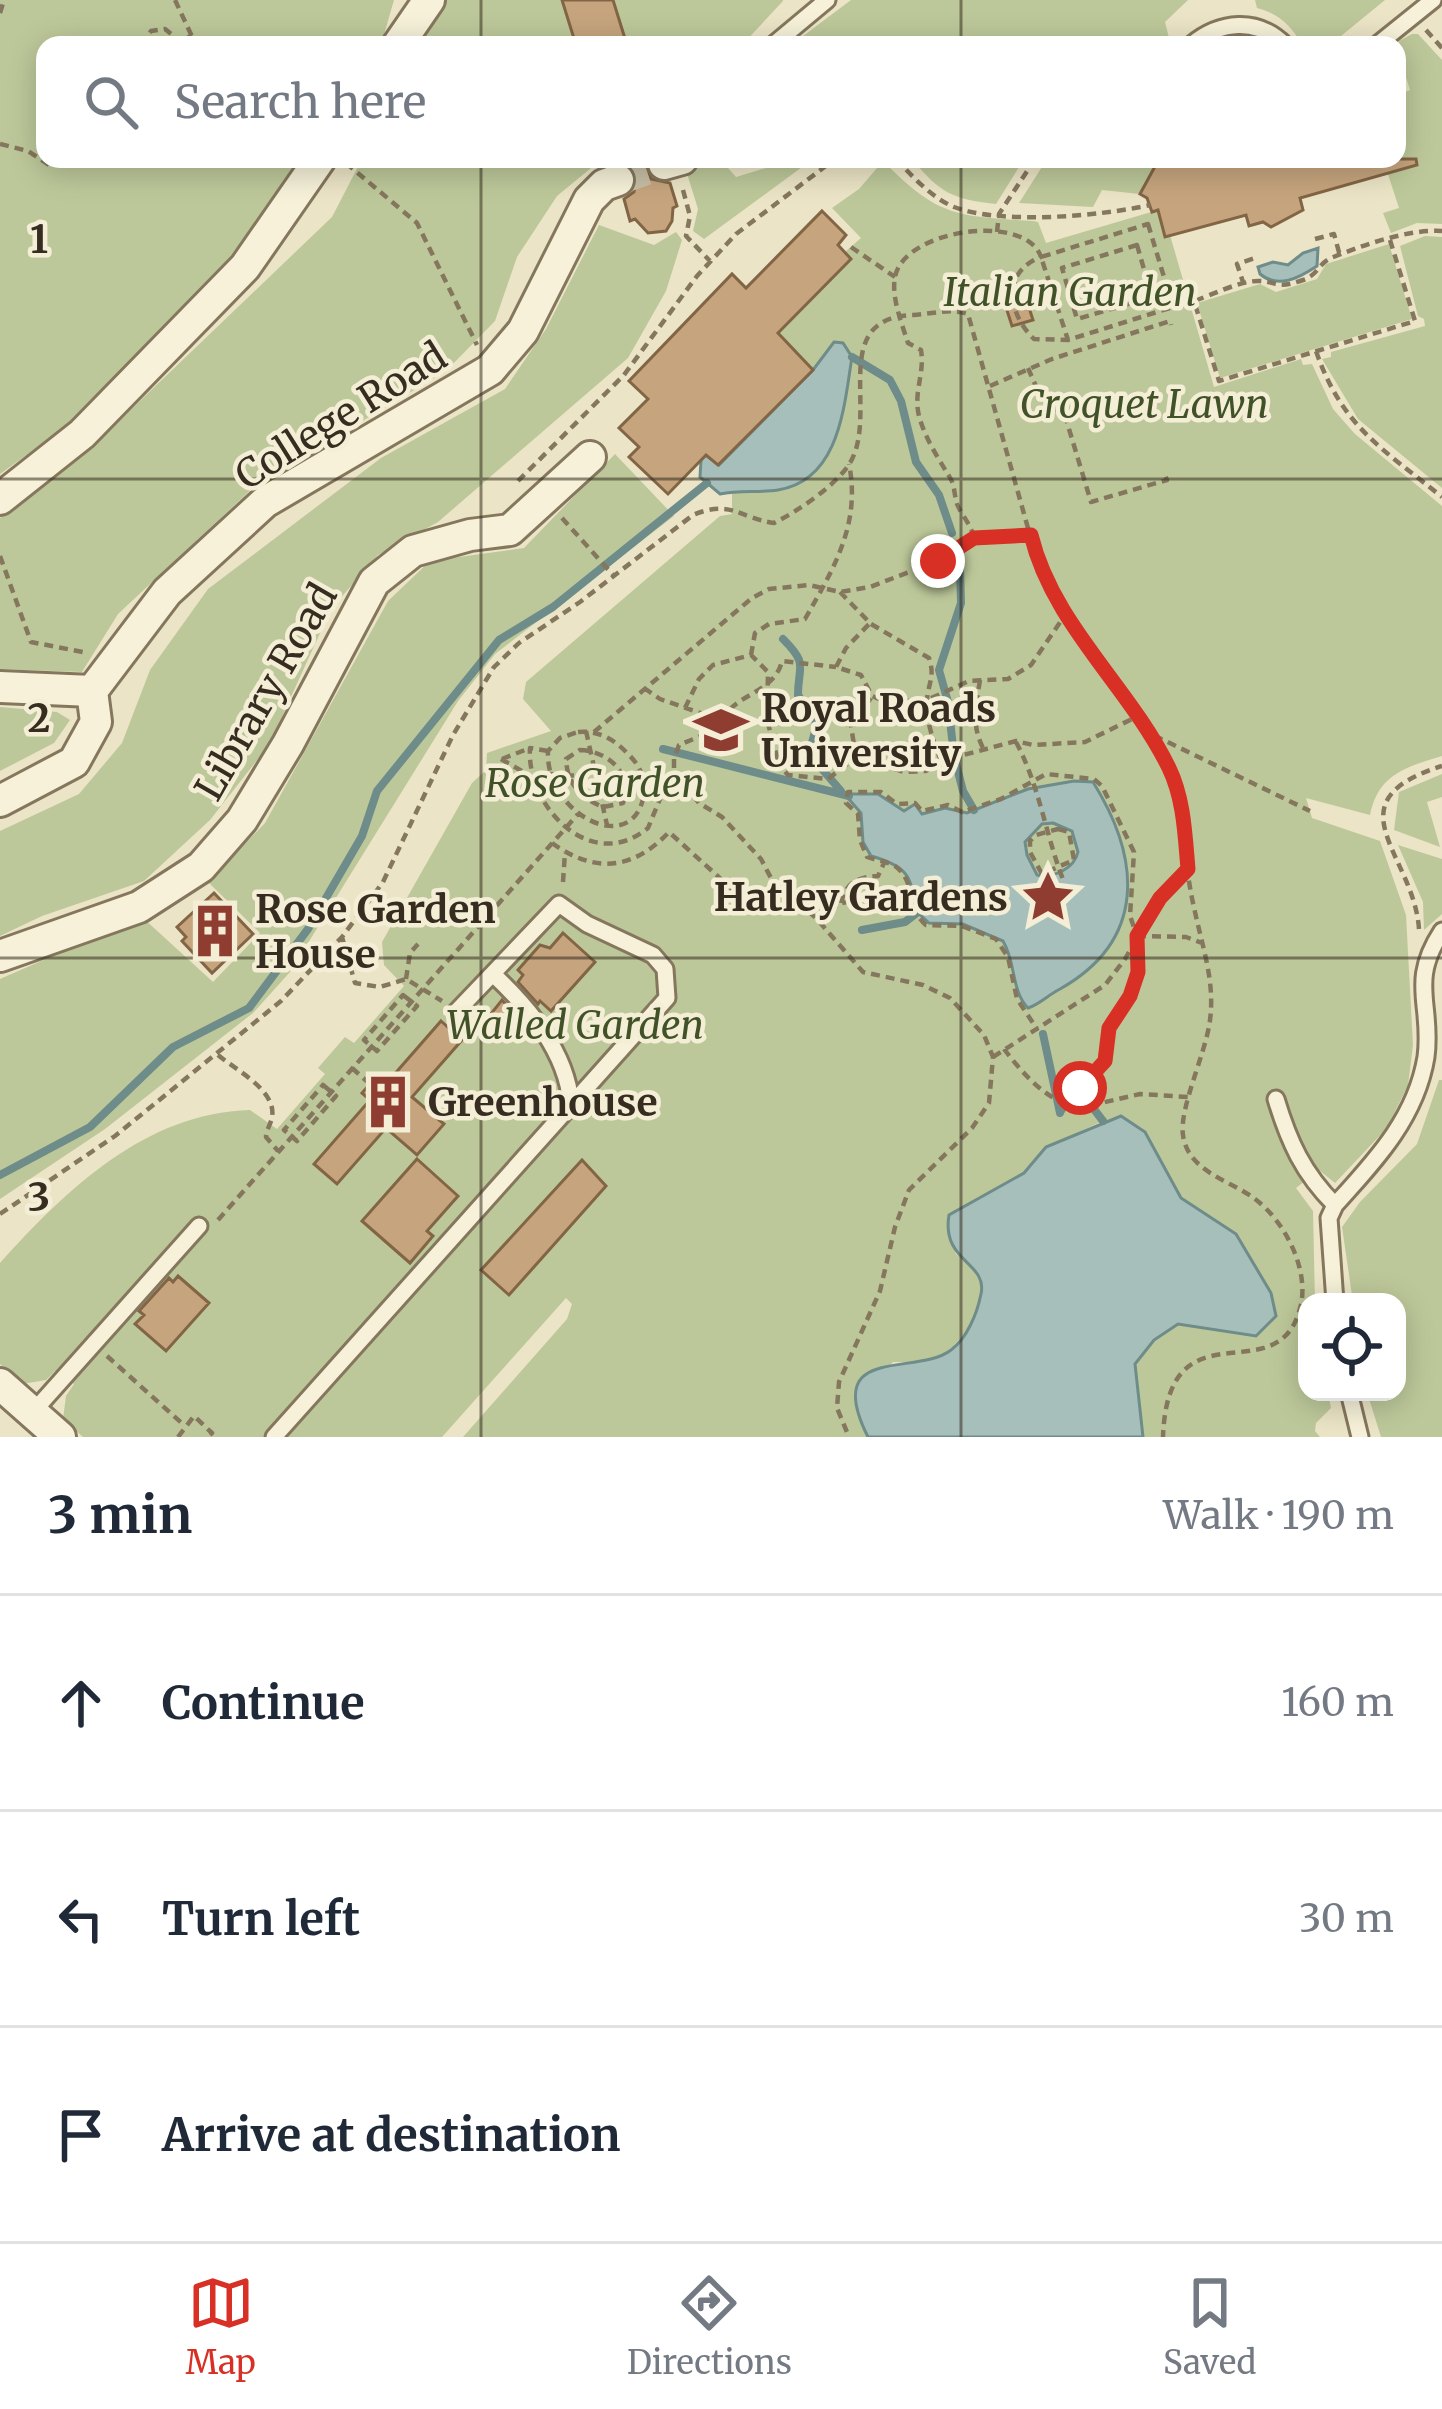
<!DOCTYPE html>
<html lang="en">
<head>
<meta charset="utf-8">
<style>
	body { margin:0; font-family:Merriweather,serif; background:#f6f6f7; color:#1f2937 }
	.controls { position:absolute; right:36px; bottom:36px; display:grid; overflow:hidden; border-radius:24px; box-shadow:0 6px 30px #0003 }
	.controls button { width:108px; height:108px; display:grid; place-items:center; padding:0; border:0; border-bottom:3px solid #e0e1e3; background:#fff; color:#1f2937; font:60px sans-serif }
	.stop { position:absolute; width:36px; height:36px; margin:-27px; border:9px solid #d93025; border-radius:50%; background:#fff }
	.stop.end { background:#d93025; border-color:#fff; box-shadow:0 3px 12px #0008 }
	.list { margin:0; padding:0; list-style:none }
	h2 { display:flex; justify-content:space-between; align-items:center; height:156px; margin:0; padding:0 48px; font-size:51px }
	h2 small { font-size:39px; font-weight:400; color:#747a83 }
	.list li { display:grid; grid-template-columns:78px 1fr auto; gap:36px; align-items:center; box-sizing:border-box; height:216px; padding:0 48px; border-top:3px solid #e0e1e3 }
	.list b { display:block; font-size:45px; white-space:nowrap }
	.list em { font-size:39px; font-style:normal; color:#747a83 }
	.icon { flex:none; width:66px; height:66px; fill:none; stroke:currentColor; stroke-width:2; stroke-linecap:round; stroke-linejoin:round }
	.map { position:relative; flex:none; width:1442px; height:1437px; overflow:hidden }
	.search { position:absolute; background:#fff; box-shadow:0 6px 30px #0003; left:36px; right:36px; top:36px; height:132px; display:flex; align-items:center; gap:30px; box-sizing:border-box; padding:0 42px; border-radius:24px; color:#747a83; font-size:45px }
	.sheet { height:804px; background:#fff }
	nav { display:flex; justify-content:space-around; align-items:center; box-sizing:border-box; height:168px; border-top:3px solid #e0e1e3; background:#fff; font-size:33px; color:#747a83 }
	nav a { display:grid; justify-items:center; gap:6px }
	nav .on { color:#d93025 }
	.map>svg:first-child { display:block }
	.green { fill:#bdc89a }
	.water { fill:#a7bfbb; stroke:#6e8c89; stroke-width:3; fill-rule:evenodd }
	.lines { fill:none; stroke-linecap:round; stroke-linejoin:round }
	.stream { stroke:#6e8c89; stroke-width:8 }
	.building { fill:#c6a57e; stroke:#826544; stroke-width:3 }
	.minor-tunnel { stroke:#c7bfa5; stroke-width:30; stroke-dasharray:30 15; stroke-linecap:butt }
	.service-casing { stroke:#85775d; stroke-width:21 }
	.minor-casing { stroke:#85775d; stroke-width:36 }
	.path { stroke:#85775d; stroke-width:4.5; stroke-dasharray:9 6; stroke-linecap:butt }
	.service { stroke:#f6f1d8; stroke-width:15 }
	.minor { stroke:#f6f1d8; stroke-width:30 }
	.route { stroke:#d93025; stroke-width:15 }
	.grid { fill:none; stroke:#362d20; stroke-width:3; stroke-opacity:0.55 }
	.labels { text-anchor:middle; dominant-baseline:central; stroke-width:9; stroke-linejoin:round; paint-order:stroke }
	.park-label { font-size:39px; font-style:italic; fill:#415128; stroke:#f3eed5 }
	.street-label { font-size:39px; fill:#362d20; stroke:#f3eed5 }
	.poi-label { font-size:39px; font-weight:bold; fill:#362d20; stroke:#f3eed5; text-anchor:start }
	.grid-label { font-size:39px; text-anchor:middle; font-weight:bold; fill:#362d20; stroke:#f3eed5; stroke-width:9; stroke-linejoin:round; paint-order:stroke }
</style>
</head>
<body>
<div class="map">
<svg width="1442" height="1437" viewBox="0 0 1442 1437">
	<rect width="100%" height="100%" fill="#ebe4c6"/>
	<path class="green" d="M0 0H394L381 45H45V159H329L289 207 78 418 0 474Z
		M421 0H562L576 45H410Z
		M613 0H783V1L742 45H627Z
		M851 0H1188L1165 22 1169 38 1165 45H791Z
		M1255 0H1385L1330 45H1303C1290 26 1280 14 1257 8Z
		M1412 34H1418L1442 60V224L1417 223 1391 233 1383 213 1399 208 1383 159H1397V95L1410 90 1397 48 1399 41Z
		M362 159H602L557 196 517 257 495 321 446 371 257 484 118 614 82 672 0 669V518L97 442 332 217Z
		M796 159H813L704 239 693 231 698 209 685 167 721 160 736 177Z
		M912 159H1024L996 204C952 199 940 193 912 159Z
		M1047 159H1155L1162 186 1146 184 1140 194 1102 190 1093 207 1019 203Z
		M883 161C939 218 958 216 1033 221L1038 222 1046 243 1158 210 1165 236 1170 235 1214 387 1301 359 1303 365 1312 364 1333 409 1355 434 1442 506V756C1405 767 1378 775 1370 815L1306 798 1312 818 1380 841 1406 915 1413 1045 1408 1085 1387 1128 1335 1183 1319 1170 1296 1188 1313 1211 1315 1302H1307V1392H1328L1331 1408 1316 1423 1315 1431 1320 1437H1143L1135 1364 1154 1340 1178 1324 1256 1336 1236 1234 1181 1198 1145 1132 1103 1121 1094 1125 1046 1147 1024 1173 949 1215 956 1254C963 1260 973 1266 977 1274 993 1301 959 1351 932 1360 920 1364 905 1362 893 1362L857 1408 868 1437H463L567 1319 572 1304 566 1298 442 1437H83L63 1419 66 1396 74 1384 55 1371 46 1380 22 1384 0 1364V1263C66 1190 145 1113 250 1110L277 1129 325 1074 318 1068 345 1037 354 1043 404 986 384 965 382 942 472 783 486 770 487 753 551 731 523 699 526 682 720 516 732 514V492L776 491 835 342 813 370 778 333 850 259 845 252 861 238 832 208 859 189Z
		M599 225 654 245 676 232 682 240 666 291 628 358 438 522 378 555 331 609 269 745 210 820 144 881 42 916 0 936V831L79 794 122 743 150 670 208 589 381 458 505 389 546 329Z
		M1425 236 1442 237V488L1358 419 1322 359 1331 357V352L1425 326 1424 319 1418 316 1400 246Z
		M1389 244 1412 319 1220 378 1197 303 1260 284 1276 292 1317 279 1326 264Z
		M615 454 674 516 495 654 458 701 290 972 253 1013 105 1129 0 1199V979L142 917 213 982 260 933 208 882 265 823 388 601 430 561 524 548Z
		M0 707 57 712 70 720 54 743 0 771Z
		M1442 774V797L1427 802 1440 847 1394 830 1399 792Z
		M1398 845 1442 859V914L1424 930 1423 902Z
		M1439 1080H1442V1437H1381L1367 1392H1397V1302H1353L1342 1227 1360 1202 1417 1144Z"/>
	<path class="water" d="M1318 248 1317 266C1299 278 1278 289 1260 274L1258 267 1273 262 1288 265 1303 253Z
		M834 342 843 343 852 357C844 406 840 480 778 490 759 493 740 490 720 494L700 477 701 460 706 455 719 465 813 370Z
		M1074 781 1093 782C1141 859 1147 940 1060 989 1048 995 1040 1004 1028 1008 1011 991 1016 962 1003 941L963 924 929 923 914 909C914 874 903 865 871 856L863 842 861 813 847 797 851 794H878L904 811 915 804 922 814 945 808 967 813 1028 789ZM1053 823 1072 831 1078 852C1074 869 1054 878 1037 875L1027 855 1025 842 1042 824Z
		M1121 1116 1145 1132 1181 1198 1236 1234 1271 1293 1276 1316 1256 1336 1178 1324 1154 1340 1135 1364 1143 1437H868C821 1343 917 1377 951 1350 967 1338 977 1314 981 1294 988 1262 941 1262 949 1215L1024 1173 1046 1147Z"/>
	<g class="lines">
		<path class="stream" d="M852 357 890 380 901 401 916 462 939 495 952 533
			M960 568 961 603 939 670 948 702 954 756 963 791 974 810
			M783 639C809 665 798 665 798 695L817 724 809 754 841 791
			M663 749 849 796
			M862 930 905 922 918 912
			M1043 1034 1060 1113 1074 1083 1103 1121
			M0 1175 90 1127 173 1047 249 1008 308 929 362 836 377 791 499 640 553 607 707 483"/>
	</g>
	<path class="building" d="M562 0H613L627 45H576Z
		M611 159H645L651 179 670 183 677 206 673 208 672 221 666 231 648 233 635 219 630 221 624 199 634 192 637 175 630 164Z
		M1159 159H1416L1417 165 1300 198 1303 210 1271 227 1263 222 1249 226 1246 215 1165 237 1158 210 1152 212 1147 198 1140 194Z
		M822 211 846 235 838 245 851 259 778 333 813 370 718 465 706 455 668 494 629 457 639 447 619 428 648 399 629 381 732 274 746 288Z
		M1024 292 1033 320 1012 326 1003 298Z
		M214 893 253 934 212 973 182 941 186 937 177 927Z
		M563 933 595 962 551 1011 540 1001 538 1004 518 982 523 975 518 970 540 945 550 948Z
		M502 1000 522 1023 509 1039 486 1020Z
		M441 1021 462 1040 412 1097 444 1124 417 1155 386 1128 337 1184 314 1164 370 1100 362 1093 376 1077 385 1085Z
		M417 1159 458 1196 427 1231 433 1236 410 1263 362 1221Z
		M582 1160 606 1186 509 1295 481 1270Z
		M178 1276 209 1303 166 1351 135 1324 144 1315 139 1311 169 1278 173 1282Z"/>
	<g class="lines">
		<path class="minor-tunnel" d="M618 180 664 164"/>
		<defs>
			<path id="service" d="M773 45 827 0
				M1191 45C1220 21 1257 17 1285 45
				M1377 45 1433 0
				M493 974C529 1008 566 1051 571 1103
				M1276 1099C1289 1142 1303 1173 1335 1205
				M1335 1302 1329 1218 1335 1205C1375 1161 1416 1118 1426 1057 1433 1004 1408 983 1442 931
				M1349 1392 1360 1437
				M33 1412 199 1226
				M274 1437 667 998 665 969 653 955 587 924 559 904 456 1012"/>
			<path id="minor" d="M398 45 429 0
				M664 164 682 159
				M0 499 82 434 245 267 320 159
				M0 687 92 691
				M0 801 74 762 96 722 92 691 167 592 265 502 490 370 523 331 589 200 604 185 618 180
				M0 956 139 907 201 867 242 820 288 744 374 582 413 551 470 535 510 530 590 457
				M0 1384 60 1437"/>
		</defs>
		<use href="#service" class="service-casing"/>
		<use href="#minor" class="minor-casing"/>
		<path class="path" d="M175 0 196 45
			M0 13 4 0
			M1426 30 1442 48
			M141 45 151 31 165 29 181 42 192 35
			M0 144 28 151 49 165 66 159
			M896 159C912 176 932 198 954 207 1001 225 1101 216 1150 205
			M346 163 417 223 477 345
			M683 190 690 216 686 236 710 261
			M1148 224 1173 307 1068 340 1041 257Z
			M997 232 999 214 1035 159
			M1315 239 1334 234 1340 256
			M1390 240 1415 321 1219 381 1194 301C1212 295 1239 281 1258 281 1278 281 1274 290 1303 280 1317 276 1319 263 1331 258 1363 245 1408 229 1442 231
			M1137 245 1152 297 1077 319 1062 268Z
			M851 247 895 277
			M1244 285 1237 264 1255 258
			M1173 307 1194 301
			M1019 308 1054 298
			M1316 351C1342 427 1383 449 1442 497
			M1028 368 1038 391 1066 419 1091 502 1167 480 1165 475
			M990 386 1052 359 1170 321 1171 325
			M518 481 624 375 697 276 736 234 835 159
			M562 518 614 576
			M974 538C971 524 962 516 957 504 954 495 955 484 949 476 938 458 925 438 919 416 913 392 925 374 921 350L908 343C902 324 891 297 895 277 904 229 1026 212 1041 257 1002 271 1007 313 1034 339L1068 340
			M0 556 31 642 88 653
			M840 592 870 623 846 648 836 667 861 675 872 696 886 702 927 700 969 681 1008 679 1031 665 1065 615
			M871 624 929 658C935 676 929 681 927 699 925 719 934 743 941 761
			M751 655 755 633 769 624 805 619C834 568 861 524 849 464
			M980 680C976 706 971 724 983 748
			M644 688 660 699 720 720
			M685 708 699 679 713 665 751 655 768 672 767 720 779 764
			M586 731 607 825
			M578 732C597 730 614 739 627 753 639 764 646 778 644 794 634 859 545 815 548 751L560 738Z
			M594 732 752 598 769 589 809 585 840 592 870 587 938 561 974 538 1031 535
			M1151 737C1188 801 1179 844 1195 912 1203 949 1215 982 1210 1020 1206 1053 1179 1108 1183 1135 1188 1172 1230 1180 1255 1199 1286 1222 1312 1274 1299 1312 1274 1393 1168 1301 1163 1437
			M1016 742C1040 787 1046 837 1064 882
			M580 750C608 751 634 774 623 803L603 807C581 798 567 784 566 759Z
			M548 751 530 748C526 806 591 875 648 828L660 799V785
			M856 757 851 726 871 698
			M501 759 527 774
			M502 759 530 748
			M773 768 780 766 788 775 828 779 856 757 904 772 926 771 941 761 1016 741 1033 745 1085 742 1134 718
			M550 774 682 782 699 803 722 817 761 859 771 878 816 918 863 972 923 985 950 998 984 1035 993 1057 989 1103 972 1128 909 1190 895 1227 880 1291 839 1382 837 1408 849 1437
			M674 783V759L679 745 720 728C726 694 774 696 782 661L836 667
			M1058 829 1069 832 1074 860 1042 874 1030 852V841L1036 835Z
			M552 843C595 874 633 870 669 832L733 890
			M563 882 565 852
			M841 903C846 882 858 877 878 876L884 863
			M816 918C843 898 863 894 893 911
			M1419 929C1414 854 1328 802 1442 766
			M1137 936 1186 937 1202 943
			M342 937 355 983 380 987 406 979 442 1001
			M406 979 410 953 418 944
			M403 995 417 1006 377 1051 364 1040Z
			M1004 1049C1020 1070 1042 1096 1067 1104L1105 1061 1109 1028 1130 996 1138 972 1137 936 1130 916 1134 852 1102 786 1094 779 1046 774 1001 799 962 812 948 805 922 811 915 803 897 804 881 792H848L846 803 858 814 860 840 867 857C875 860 889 862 895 866 917 882 906 908 926 925L962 926 996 939 1008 957 1017 999 1037 1029
			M218 1055C234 1069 277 1090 272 1117 271 1124 266 1130 266 1137L278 1151
			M993 1057 1105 985 1125 959 1160 898 1188 869
			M352 1068 370 1084
			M323 1085 336 1096 297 1141 284 1130Z
			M1082 1085 1101 1103 1140 1094 1188 1097
			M0 1214 115 1136 281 1001 342 937 383 882 453 735 494 667 519 643 580 602 693 515C731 499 739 518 774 523 798 511 832 488 848 466 882 417 825 318 913 315 932 314 950 308 968 314L1040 571 1059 609 1101 659 1149 733 1310 811
			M218 1220 578 814
			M107 1356 185 1426
			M178 1437 194 1416 212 1433 208 1437"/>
		<use href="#service" class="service"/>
		<use href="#minor" class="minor"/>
	</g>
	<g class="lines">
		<path class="route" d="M938 561 974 538 1031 535C1053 625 1129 686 1169 768 1184 799 1185 835 1188 869L1160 898 1137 936 1138 972 1130 996 1109 1028 1105 1061 1080 1088"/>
	</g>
	<path class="grid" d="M481 0V45M961 0V45M481 159V1437M961 159V1437M0 479H1442M0 958H1442"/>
	<defs>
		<symbol id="university-bare" viewBox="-9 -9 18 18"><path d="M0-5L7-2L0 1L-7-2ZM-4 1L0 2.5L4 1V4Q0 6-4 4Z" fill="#8f3c31" stroke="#f3eed5" stroke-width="2.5" paint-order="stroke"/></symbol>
		<symbol id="sight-bare" viewBox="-9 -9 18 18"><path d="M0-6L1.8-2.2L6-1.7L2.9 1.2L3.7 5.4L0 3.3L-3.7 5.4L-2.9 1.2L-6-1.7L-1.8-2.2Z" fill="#8f3c31" stroke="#f3eed5" stroke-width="2.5" paint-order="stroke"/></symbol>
		<symbol id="building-bare" viewBox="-9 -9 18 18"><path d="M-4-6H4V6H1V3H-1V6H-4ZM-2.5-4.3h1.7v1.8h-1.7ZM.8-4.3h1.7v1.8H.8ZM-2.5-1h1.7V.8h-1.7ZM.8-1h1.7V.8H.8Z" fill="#8f3c31" stroke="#f3eed5" stroke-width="2.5" paint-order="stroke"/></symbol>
	</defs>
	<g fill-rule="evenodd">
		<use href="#university-bare" x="683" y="692" width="76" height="76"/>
		<use href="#sight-bare" x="1010" y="859" width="76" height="76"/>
		<use href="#building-bare" x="177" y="893" width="76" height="76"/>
		<use href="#building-bare" x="350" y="1064" width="76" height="76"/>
	</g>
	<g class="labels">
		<g class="park-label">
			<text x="1070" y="292">Italian Garden</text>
			<text x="1144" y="404">Croquet Lawn</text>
			<text x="595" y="783">Rose Garden</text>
			<text x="575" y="1025">Walled Garden</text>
		</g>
		<g class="street-label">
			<text transform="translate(341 416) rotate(-32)">College Road</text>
			<text transform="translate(266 692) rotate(-60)">Library Road</text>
		</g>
		<g class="poi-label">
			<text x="761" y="708">Royal Roads<tspan x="761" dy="45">University</tspan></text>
			<text x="1008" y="897" text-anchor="end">Hatley Gardens</text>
			<text x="255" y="909">Rose Garden<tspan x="255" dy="45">House</tspan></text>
			<text x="428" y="1102">Greenhouse</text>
		</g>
	</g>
	<g class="grid-label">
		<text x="39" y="253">1</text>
		<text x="39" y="732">2</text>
		<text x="39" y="1211">3</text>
	</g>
</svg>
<div class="controls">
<button><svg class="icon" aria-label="locate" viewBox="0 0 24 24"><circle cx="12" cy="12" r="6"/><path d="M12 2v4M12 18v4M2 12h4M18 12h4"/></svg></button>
</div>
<div class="stop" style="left:1080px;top:1088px"></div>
<div class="stop end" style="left:938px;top:561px"></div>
<div class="search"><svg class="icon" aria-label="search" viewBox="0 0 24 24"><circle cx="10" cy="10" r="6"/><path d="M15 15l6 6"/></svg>Search here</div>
</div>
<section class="sheet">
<h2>3 min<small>Walk · 190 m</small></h2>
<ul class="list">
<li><svg class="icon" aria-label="ahead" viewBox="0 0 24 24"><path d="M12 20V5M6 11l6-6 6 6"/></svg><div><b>Continue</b></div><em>160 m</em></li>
<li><svg class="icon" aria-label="left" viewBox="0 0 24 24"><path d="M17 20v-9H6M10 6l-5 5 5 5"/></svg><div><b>Turn left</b></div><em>30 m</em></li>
<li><svg class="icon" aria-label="arrive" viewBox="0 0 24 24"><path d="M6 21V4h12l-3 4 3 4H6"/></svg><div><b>Arrive at destination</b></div></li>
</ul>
</section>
<nav>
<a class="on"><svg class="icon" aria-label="map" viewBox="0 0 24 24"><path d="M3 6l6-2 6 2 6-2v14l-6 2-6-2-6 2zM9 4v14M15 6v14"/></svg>Map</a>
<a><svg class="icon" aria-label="directions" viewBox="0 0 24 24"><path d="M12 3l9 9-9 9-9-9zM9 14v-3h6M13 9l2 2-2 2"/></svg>Directions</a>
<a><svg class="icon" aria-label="saved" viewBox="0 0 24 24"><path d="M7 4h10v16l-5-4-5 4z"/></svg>Saved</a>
</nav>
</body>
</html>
